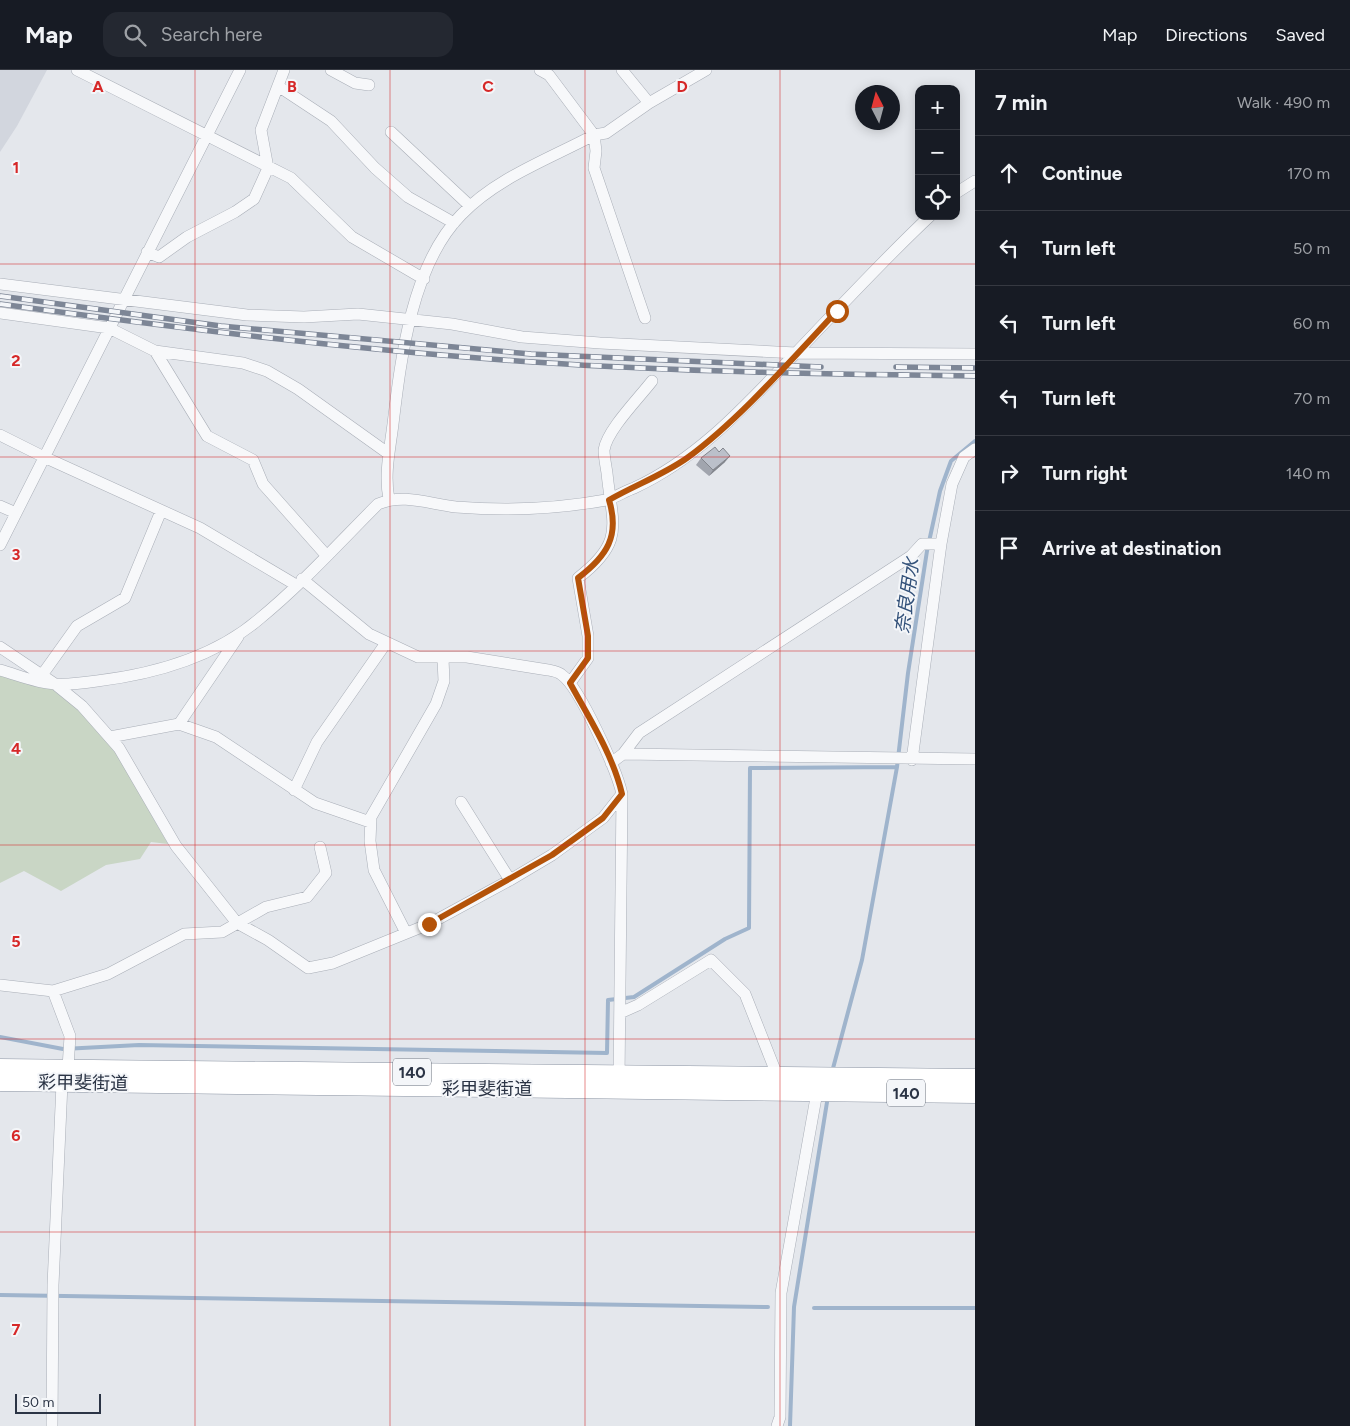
<!DOCTYPE html>
<html lang="en">
<head>
<meta charset="utf-8">
<style>
	body { margin:0; font-family:Figtree,"Noto Sans JP",sans-serif; background:#242831; color:#f1f3f6 }
	.controls { position:absolute; right:15px; top:15px; display:grid; overflow:hidden; border-radius:10px; box-shadow:0 2px 12px #0003 }
	.controls button { width:45px; height:45px; display:grid; place-items:center; padding:0; border:0; border-bottom:1px solid #363941; background:#171b24; color:#f1f3f6; font:25px sans-serif }
	.compass { position:absolute; left:855px; top:15px; width:45px; height:45px; border-radius:50%; background:#171b24; box-shadow:0 2px 12px #0003; rotate:354deg }
	.scale { position:absolute; left:15px; bottom:12px; width:86px; box-sizing:border-box; padding-left:5px; border:2px solid #2b3445; border-top:0; font-size:14px; line-height:18px; white-space:nowrap; color:#2b3445; -webkit-text-stroke:4px #f4f6f9; paint-order:stroke }
	.stop { position:absolute; width:15px; height:15px; margin:-11px; border:4px solid #b45309; border-radius:50%; background:#fff }
	.stop.end { background:#b45309; border-color:#fff; box-shadow:0 1px 5px #0008 }
	.list { margin:0; padding:0; list-style:none }
	h2 { display:flex; justify-content:space-between; align-items:center; height:65px; margin:0; padding:0 20px; font-size:21px }
	h2 small { font-size:16px; font-weight:400; color:#9ea1a6 }
	.list li { display:grid; grid-template-columns:32px 1fr auto; gap:15px; align-items:center; box-sizing:border-box; height:75px; padding:0 20px; border-top:1px solid #363941 }
	.list b { display:block; font-size:19px; white-space:nowrap }
	.list em { font-size:16px; font-style:normal; color:#9ea1a6 }
	.icon { flex:none; width:28px; height:28px; fill:none; stroke:currentColor; stroke-width:2; stroke-linecap:round; stroke-linejoin:round }
	.map { position:relative; flex:none; width:975px; height:1356px; overflow:hidden }
	header { display:flex; align-items:center; gap:30px; box-sizing:border-box; height:70px; padding:0 25px; background:#171b24; border-bottom:1px solid #363941 }
	header strong { font-size:24px }
	nav { display:flex; gap:28px; margin-inline-start:auto; font-size:18px }
	.search { width:350px; height:45px; background:#242831; display:flex; align-items:center; gap:12px; box-sizing:border-box; padding:0 18px; border-radius:15px; color:#9ea1a6; font-size:19px }
	main { display:flex }
	aside { flex:1; background:#171b24 }
	.map>svg:first-child { display:block }
	.built { fill:#d2d6de }
	.green { fill:#c9d6c5 }
	.lines { fill:none; stroke-linecap:round; stroke-linejoin:round }
	.stream { stroke:#9fb4cc; stroke-width:4 }
	.minor-casing { stroke:#a9aeb7; stroke-width:12 }
	.highway-casing { stroke:#8b94a3; stroke-width:19 }
	.minor { stroke:#f7f8fa; stroke-width:11 }
	.highway { stroke:#fff; stroke-width:18 }
	.rail-casing { stroke:#7d8696; stroke-width:5.5 }
	.rail { stroke:#f4f6f9; stroke-width:4; stroke-dasharray:11; stroke-linecap:butt }
	.wall { fill:#a1a5ae }
	.shaded-wall { fill:#83868d }
	.building { fill:#bbc0ca; stroke:#83868d }
	.route { stroke:#b45309; stroke-width:6 }
	.grid { fill:none; stroke:#d62828; stroke-width:1; stroke-opacity:0.55 }
	.labels { text-anchor:middle; dominant-baseline:central; stroke-width:4; stroke-linejoin:round; paint-order:stroke }
	.shield { fill:#f4f6f9; stroke:#676e7b; stroke-width:1 }
	.shield-label { font-size:16px; font-weight:bold; fill:#2b3445 }
	.street-label { font-size:18px; fill:#2b3445; stroke:#f4f6f9 }
	.water-label { font-size:19px; font-style:italic; fill:#34527a; stroke:#f4f6f9 }
	.grid-label { font-size:16px; text-anchor:middle; font-weight:bold; fill:#d62828; stroke:#f4f6f9; stroke-width:4; stroke-linejoin:round; paint-order:stroke }
</style>
</head>
<body>
<header>
<strong>Map</strong>
<div class="search"><svg class="icon" aria-label="search" viewBox="0 0 24 24"><circle cx="10" cy="10" r="6"/><path d="M15 15l6 6"/></svg>Search here</div>
<nav><a>Map</a><a>Directions</a><a>Saved</a></nav>
</header>
<main>
<div class="map">
<svg width="975" height="1356" viewBox="0 0 975 1356">
	<rect width="100%" height="100%" fill="#e4e7ec"/>
	<path class="built" d="M0 0H47L17 56 0 82Z"/>
	<path class="green" d="M0 600 54 615 81 642 116 683 168 774 151 772 140 789 106 795 61 821 24 801 0 813Z"/>
	<g class="lines">
		<path class="stream" d="M0 967 63 979 139 975 607 983 608 930 634 927 725 869 749 858 750 698 897 697
			M832 1002 862 890 897 697 908 603 927 481 940 421 951 391 975 371
			M0 1225 768 1237
			M814 1238H975
			M790 1356 794 1237 828 1026"/>
		<defs>
			<path id="minor" d="M77 0 291 108 352 167 424 209
				M331 0 355 13 369 15
				M540 0 549 5 594 65 596 81 594 98 645 248
				M622 0 649 33
				M278 16 331 51 375 98 408 127 454 153
				M391 62 470 136
				M956 123 975 111
				M147 182 159 187 187 167 235 142 254 129 268 98 261 60 284 0
				M0 214 247 245 304 247 358 244 452 254 522 267 600 273 796 283 975 284
				M0 243 109 258 155 281 243 293 267 301 298 319 389 384
				M155 281 207 366 253 390 263 414 326 485
				M0 365 44 387 200 458 296 515
				M389 429C384 404 390 379 393 354 401 287 412 195 461 145 496 108 549 89 594 65L606 63 649 33 706 0
				M0 436 16 443
				M0 475 240 0
				M302 509 369 564 418 587H467L548 600C553 601 559 602 562 605 580 618 617 701 622 724L619 1010
				M0 577 55 614 82 636 119 678 176 776 237 853 268 870 308 898 333 893 429 854 510 810 552 785 603 748 622 724
				M0 600C18 605 36 613 55 614 69 615 83 613 97 611 154 604 213 588 258 550 301 515 339 473 378 434 404 423 429 434 456 437 506 441 557 439 606 430 615 428 625 421 634 418 699 388 746 335 795 284 840 237 883 190 930 146
				M42 605 77 556 125 528 161 441
				M570 613 588 588V566L578 508C626 471 612 455 607 403 606 396 604 387 604 380 607 360 639 328 652 311
				M179 654 238 567
				M110 667 179 654 216 667 315 733 370 752
				M623 684 975 689
				M912 690 941 474 952 414 964 387 975 379
				M611 693 623 684 639 663 911 486 922 474H941
				M294 720 317 672 386 573
				M461 732 510 810
				M406 863 374 800 370 771 371 747 436 634 444 611 443 589
				M0 915 53 921 108 904 184 864 222 862 266 837 307 827 326 803 320 777
				M620 943 638 935 711 890 745 924 777 1005
				M52 1356 53 1215 61 1036 62 1013 68 998 70 966 53 921
				M777 1356 780 1347 781 1223 817 1022"/>
			<path id="highway" d="M0 998 975 1008
				M0 1012 975 1024"/>
		</defs>
		<use href="#minor" class="minor-casing"/>
		<use href="#highway" class="highway-casing"/>
		<use href="#minor" class="minor"/>
		<use href="#highway" class="highway"/>
		<defs>
			<path id="rail" d="M0 226 221 256 531 284 821 297
				M0 234C177 258 354 280 533 292 680 302 827 304 975 306
				M896 297 975 298"/>
		</defs>
		<use href="#rail" class="rail-casing"/>
		<use href="#rail" class="rail"/>
	</g>
	<path class="wall" d="M701 388 725 392 709 406 696 395Z"/>
	<path class="shaded-wall" d="M730 386 725 392 709 406 713 400Z"/>
	<path class="building" d="M715 377 719 382 723 378 730 386 713 400 701 388Z"/>
	<g class="lines">
		<path class="route" d="M429 854 552 785 603 748 622 724C613 685 589 648 570 613L588 588V566L578 508C607 486 620 466 609 430 635 415 663 405 687 388 739 350 792 289 837 241"/>
	</g>
	<path class="grid" d="M195 0V1356M390 0V1356M585 0V1356M780 0V1356M0 194H975M0 387H975M0 581H975M0 775H975M0 969H975M0 1162H975"/>
	<g class="labels">
		<g class="shield">
			<rect x="393" y="988.5" width="38" height="27" rx="4"/>
			<rect x="887" y="1009.5" width="38" height="27" rx="4"/>
		</g>
		<g class="shield-label">
			<text x="412" y="1002">140</text>
			<text x="906" y="1023">140</text>
		</g>
		<g class="street-label">
			<text transform="translate(83 1013) rotate(1)">彩甲斐街道</text>
			<text x="487" y="1019">彩甲斐街道</text>
		</g>
		<g class="water-label">
			<text transform="translate(907 526) rotate(-82)">奈良用水</text>
		</g>
	</g>
	<g class="grid-label">
		<text x="98" y="22">A</text>
		<text x="292" y="22">B</text>
		<text x="488" y="22">C</text>
		<text x="682" y="22">D</text>
		<text x="16" y="103">1</text>
		<text x="16" y="296">2</text>
		<text x="16" y="490">3</text>
		<text x="16" y="684">4</text>
		<text x="16" y="877">5</text>
		<text x="16" y="1071">6</text>
		<text x="16" y="1265">7</text>
	</g>
</svg>
<div class="controls">
<button>+</button>
<button>−</button>
<button><svg class="icon" aria-label="locate" viewBox="0 0 24 24"><circle cx="12" cy="12" r="6"/><path d="M12 2v4M12 18v4M2 12h4M18 12h4"/></svg></button>
</div>
<svg class="compass" viewBox="-18 -18 36 36"><path d="M0-13l5 13h-10z" fill="#e53935"/><path d="M0 13l5-13h-10z" fill="#9ea1a6"/></svg>
<div class="scale">50 m</div>
<div class="stop" style="left:837px;top:241px"></div>
<div class="stop end" style="left:429px;top:854px"></div>
</div>
<aside>
<h2>7 min<small>Walk · 490 m</small></h2>
<ul class="list">
<li><svg class="icon" aria-label="ahead" viewBox="0 0 24 24"><path d="M12 20V5M6 11l6-6 6 6"/></svg><div><b>Continue</b></div><em>170 m</em></li>
<li><svg class="icon" aria-label="left" viewBox="0 0 24 24"><path d="M17 20v-9H6M10 6l-5 5 5 5"/></svg><div><b>Turn left</b></div><em>50 m</em></li>
<li><svg class="icon" aria-label="left" viewBox="0 0 24 24"><path d="M17 20v-9H6M10 6l-5 5 5 5"/></svg><div><b>Turn left</b></div><em>60 m</em></li>
<li><svg class="icon" aria-label="left" viewBox="0 0 24 24"><path d="M17 20v-9H6M10 6l-5 5 5 5"/></svg><div><b>Turn left</b></div><em>70 m</em></li>
<li><svg class="icon" aria-label="right" viewBox="0 0 24 24"><path d="M7 20v-9h11M14 6l5 5-5 5"/></svg><div><b>Turn right</b></div><em>140 m</em></li>
<li><svg class="icon" aria-label="arrive" viewBox="0 0 24 24"><path d="M6 21V4h12l-3 4 3 4H6"/></svg><div><b>Arrive at destination</b></div></li>
</ul>
</aside>
</main>
</body>
</html>
